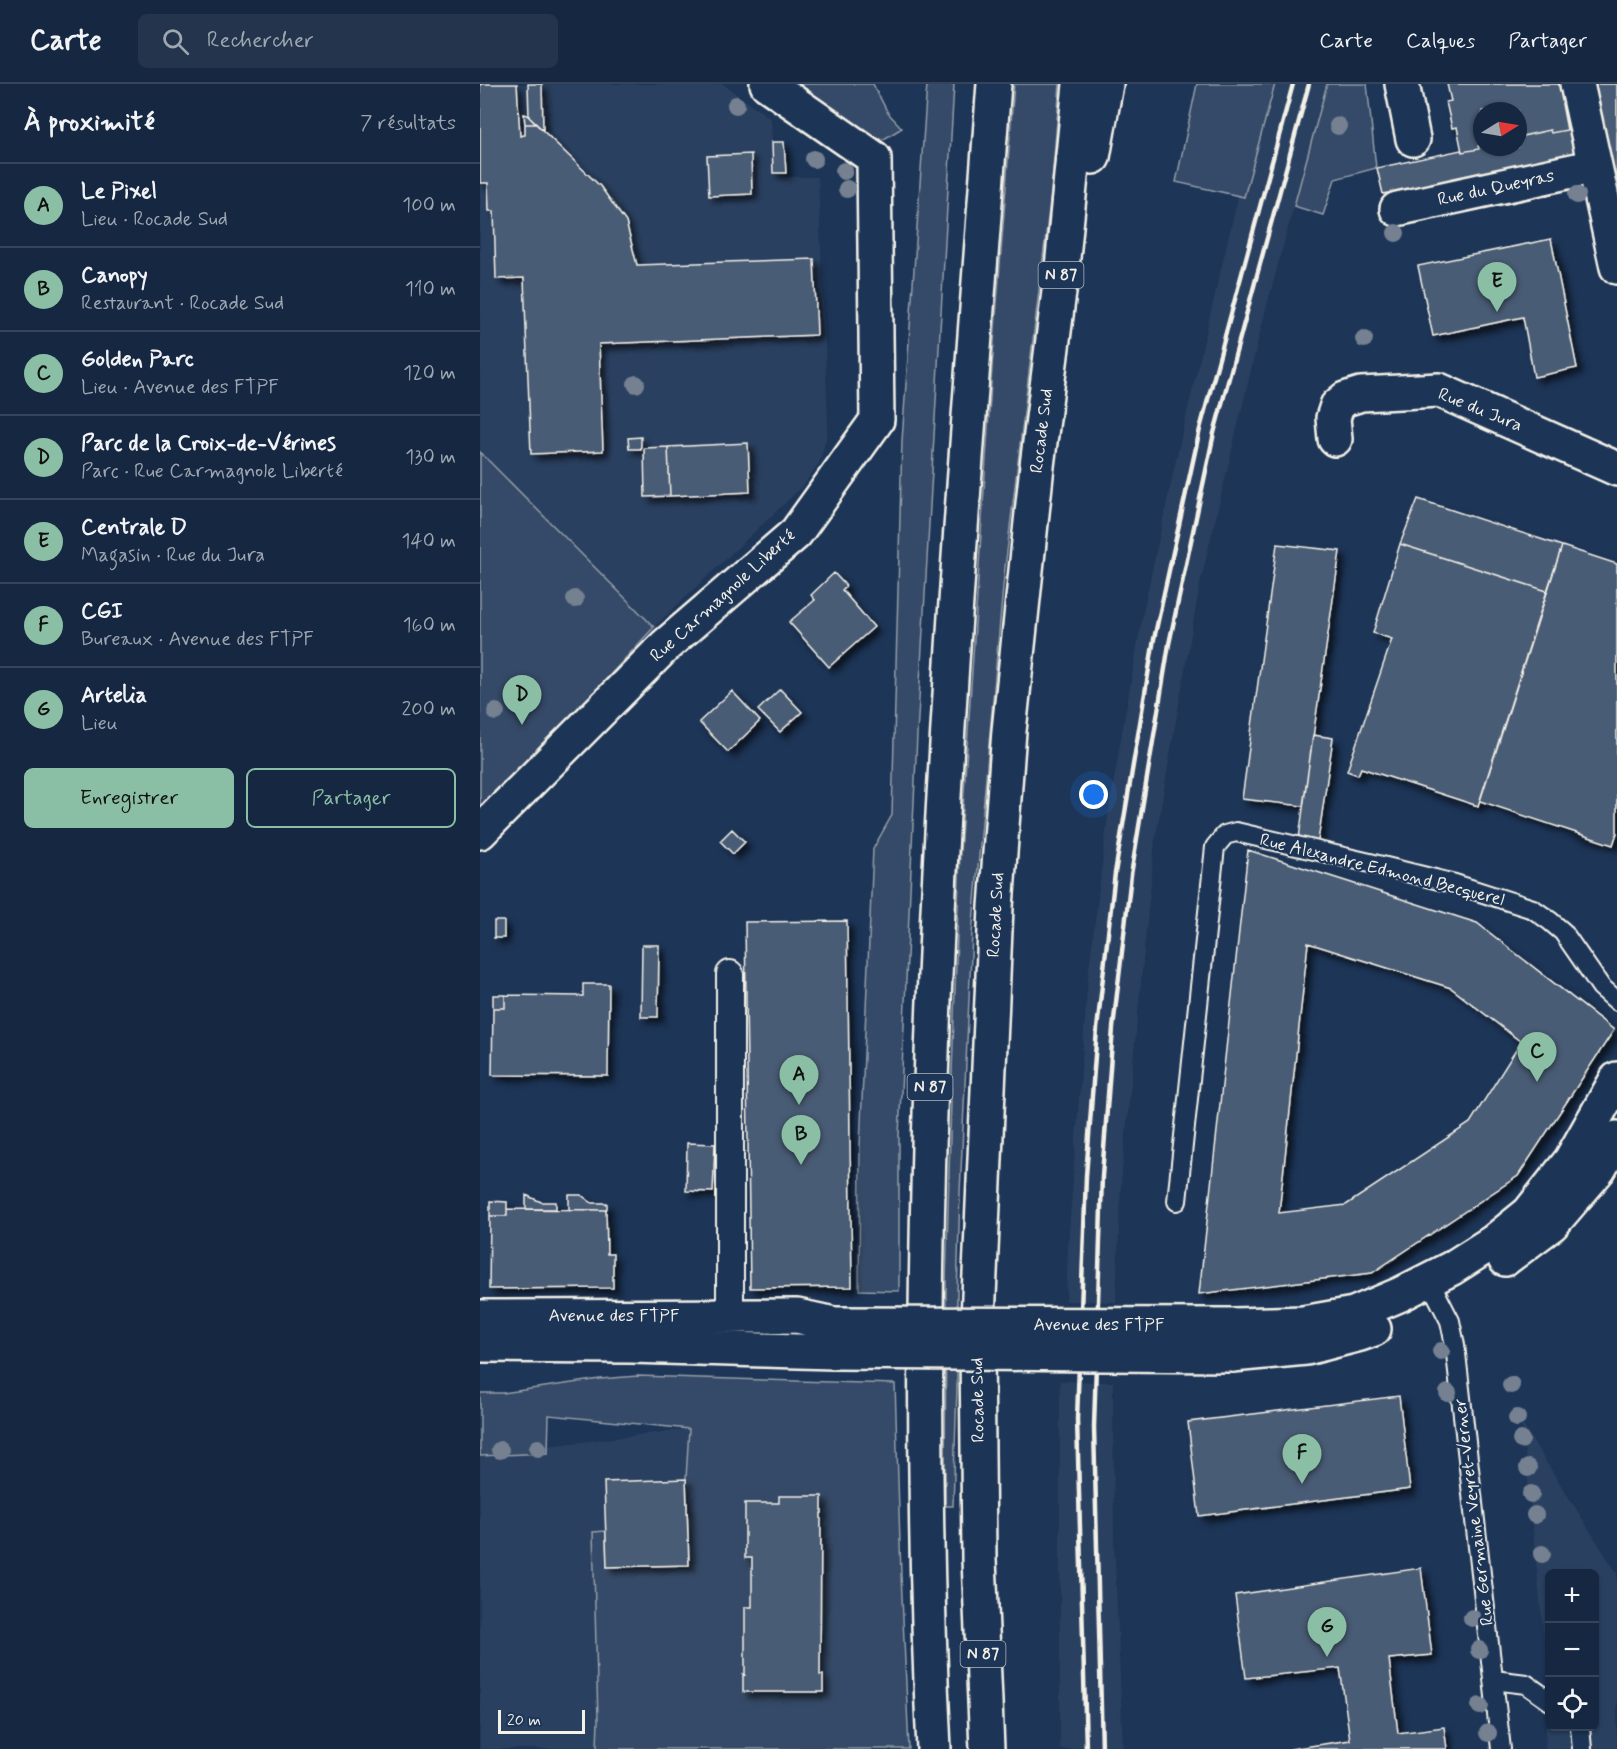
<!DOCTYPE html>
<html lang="fr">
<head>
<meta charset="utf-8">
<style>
	body { margin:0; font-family:Mynerve,sans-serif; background:#23344c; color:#f1f3f6 }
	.controls { position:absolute; right:18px; bottom:18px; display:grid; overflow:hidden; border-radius:9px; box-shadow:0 2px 4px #0004 }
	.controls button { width:54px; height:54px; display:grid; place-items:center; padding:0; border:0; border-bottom:2px solid #35445a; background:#162841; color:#f1f3f6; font:30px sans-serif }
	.compass { position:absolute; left:993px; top:18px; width:54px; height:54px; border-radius:50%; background:#162841; box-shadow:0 2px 4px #0004; rotate:79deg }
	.scale { position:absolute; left:18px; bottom:15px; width:87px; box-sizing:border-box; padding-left:6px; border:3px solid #f4f1e8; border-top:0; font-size:16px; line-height:21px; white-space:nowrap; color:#f4f1e8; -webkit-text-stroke:4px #1d3557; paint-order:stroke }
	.you { position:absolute; left:614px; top:711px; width:21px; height:21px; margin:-15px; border:4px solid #fff; border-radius:50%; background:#1a73e8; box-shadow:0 0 0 9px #1a73e833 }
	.badge { display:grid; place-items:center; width:39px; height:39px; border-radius:50%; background:#8abfa5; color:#111; font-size:20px; font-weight:700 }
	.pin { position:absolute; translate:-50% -50px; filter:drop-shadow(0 2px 3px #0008) }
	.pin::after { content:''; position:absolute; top:32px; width:21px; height:18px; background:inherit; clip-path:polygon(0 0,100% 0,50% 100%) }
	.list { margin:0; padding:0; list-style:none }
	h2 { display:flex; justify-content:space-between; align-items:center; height:78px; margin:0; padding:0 24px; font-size:26px }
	h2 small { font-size:20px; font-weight:400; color:#9ea6b1 }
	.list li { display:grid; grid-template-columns:39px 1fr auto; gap:18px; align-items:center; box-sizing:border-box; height:84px; padding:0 24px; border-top:2px solid #35445a }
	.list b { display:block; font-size:22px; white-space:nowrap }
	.list p { margin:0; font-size:20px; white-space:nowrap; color:#9ea6b1 }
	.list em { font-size:20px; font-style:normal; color:#9ea6b1 }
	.actions { display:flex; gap:12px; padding:18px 24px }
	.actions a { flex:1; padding:14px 0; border:2px solid #8abfa5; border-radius:9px; text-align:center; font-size:21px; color:#8abfa5 }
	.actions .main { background:#8abfa5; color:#111 }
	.icon { flex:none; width:33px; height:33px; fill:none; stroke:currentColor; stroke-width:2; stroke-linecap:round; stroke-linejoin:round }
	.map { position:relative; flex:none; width:1137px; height:1665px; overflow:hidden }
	header { display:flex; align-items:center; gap:36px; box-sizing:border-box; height:84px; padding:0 30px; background:#162841; border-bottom:2px solid #35445a }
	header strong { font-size:28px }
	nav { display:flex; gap:33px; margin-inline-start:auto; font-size:21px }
	.search { width:420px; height:54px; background:#23344c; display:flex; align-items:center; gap:15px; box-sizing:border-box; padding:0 21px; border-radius:9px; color:#9ea6b1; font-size:22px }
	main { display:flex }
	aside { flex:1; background:#162841 }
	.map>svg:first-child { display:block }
	.built { fill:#2a4060; fill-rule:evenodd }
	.green { fill:#354a67; stroke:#949ea8; stroke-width:1.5 }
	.building { fill:#485b74; stroke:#f4f1e8; stroke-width:1.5; fill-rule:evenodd; filter:url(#shadow) }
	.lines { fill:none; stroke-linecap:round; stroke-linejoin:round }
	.service-casing { stroke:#f4f1e8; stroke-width:22 }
	.pedestrian-casing { stroke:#f4f1e8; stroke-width:30 }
	.minor-casing { stroke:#f4f1e8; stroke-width:38 }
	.tertiary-casing { stroke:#f4f1e8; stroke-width:38 }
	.trunk-casing { stroke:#f4f1e8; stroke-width:38 }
	.service { stroke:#1d3557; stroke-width:18 }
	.pedestrian { stroke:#1d3557; stroke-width:26 }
	.minor { stroke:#1d3557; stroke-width:33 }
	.tertiary { stroke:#1d3557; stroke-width:33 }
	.trunk { stroke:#1d3557; stroke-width:33 }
	.rail { stroke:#f4f1e8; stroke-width:4.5 }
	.tertiary-bridge-casing { stroke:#f4f1e8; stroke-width:38; stroke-linecap:butt }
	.tertiary-bridge { stroke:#1d3557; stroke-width:33 }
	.tree { fill:#748191 }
	.labels { text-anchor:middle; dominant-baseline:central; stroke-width:4.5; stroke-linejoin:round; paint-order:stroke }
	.shield { fill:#1d3557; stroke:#b4b9bc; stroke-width:1.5 }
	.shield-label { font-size:16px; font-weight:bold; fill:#f4f1e8 }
	.street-label { font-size:18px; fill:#f4f1e8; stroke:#1d3557 }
</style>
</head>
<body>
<header>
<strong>Carte</strong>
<div class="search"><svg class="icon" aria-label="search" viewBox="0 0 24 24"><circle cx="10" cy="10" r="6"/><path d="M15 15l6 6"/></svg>Rechercher</div>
<nav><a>Carte</a><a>Calques</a><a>Partager</a></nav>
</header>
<main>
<aside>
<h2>À proximité<small>7 résultats</small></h2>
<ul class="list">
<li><span class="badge">A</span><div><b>Le Pixel</b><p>Lieu · Rocade Sud</p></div><em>100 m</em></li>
<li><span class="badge">B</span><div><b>Canopy</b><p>Restaurant · Rocade Sud</p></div><em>110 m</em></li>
<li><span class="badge">C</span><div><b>Golden Parc</b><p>Lieu · Avenue des FTPF</p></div><em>120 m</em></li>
<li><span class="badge">D</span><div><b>Parc de la Croix-de-Vérines</b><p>Parc · Rue Carmagnole Liberté</p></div><em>130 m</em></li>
<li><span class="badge">E</span><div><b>Centrale D</b><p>Magasin · Rue du Jura</p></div><em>140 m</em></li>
<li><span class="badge">F</span><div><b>CGI</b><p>Bureaux · Avenue des FTPF</p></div><em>160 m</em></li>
<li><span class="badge">G</span><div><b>Artelia</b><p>Lieu</p></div><em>200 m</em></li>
</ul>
<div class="actions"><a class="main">Enregistrer</a><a>Partager</a></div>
</aside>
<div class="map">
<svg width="1137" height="1665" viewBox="0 0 1137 1665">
	<defs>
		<filter id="shadow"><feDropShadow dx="5.5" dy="5.5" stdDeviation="3" flood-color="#0009"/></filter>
	</defs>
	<rect width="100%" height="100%" fill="#1d3557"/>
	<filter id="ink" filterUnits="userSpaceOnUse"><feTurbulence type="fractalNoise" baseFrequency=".0167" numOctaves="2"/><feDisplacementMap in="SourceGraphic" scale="12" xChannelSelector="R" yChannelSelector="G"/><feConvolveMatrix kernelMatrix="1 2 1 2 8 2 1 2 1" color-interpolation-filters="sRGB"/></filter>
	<g filter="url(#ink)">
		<path class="built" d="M0 0H243L291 35 292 58H304L306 93H338L348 337 347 352 339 379 323 402 174 543 0 368Z
			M788 0H847L782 240 720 500 675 757 641 1099 636 1218 586 1217 588 1161 608 893 629 724 663 528 697 371 776 37Z
			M580 1297 633 1298 634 1453 643 1665H580Z
			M1042 1340 1137 1489V1665H1065L1068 1594ZM1070 1490H1114V1642H1070Z
			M209 1345 398 1665H0V1370Z"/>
		<path class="green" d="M315 0H393L408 29 422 44 404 55 386 52Z
			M447 0H474L437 651 419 1052V1207L379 1206 380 1062 393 765 412 731 422 357Z
			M534 0H580L571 109 524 492 492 850 480 1108 477 1211V1304L473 1422H465L466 1200 471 1016 480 769 512 284Z
			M717 0H795L764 113 696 98Z
			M847 0H887L896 84 855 95 843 131 814 122Z
			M0 368 174 543 0 733Z
			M158 1292 415 1300 421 1491 429 1665H117L118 1636 113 1448 126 1447 127 1483 209 1481 206 1395 209 1345 69 1331 68 1369 0 1372V1309H23L120 1295Z"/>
		<path class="building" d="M0 0H37L40 52 45 51V40H56L120 102 146 138 157 181 334 175 337 251 119 260 123 367 51 370 44 194 16 195 14 127H9L8 99H0Z
			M48 0H62L63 46 49 33Z
			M967 0H1083L1087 19 1082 20 1087 46 1071 49 1070 46 1038 53V27H1002V61L998 62 999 65 982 68 977 43 972 44 966 18 971 17Z
			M1115 0H1137V104L1126 51Z
			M1087 19 1097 69 903 110 897 84 981 66 982 68 999 65 998 62 1002 61V63H1038V53L1070 46 1071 49 1087 46 1082 20Z
			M44 30 47 31 56 40H45Z
			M292 58H304L306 89H293Z
			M271 70 272 110 229 112 227 72Z
			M1071 155 1097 284 1054 293 1043 233 953 252 938 182Z
			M161 353V365H149L148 354Z
			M268 359 270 408 190 412 188 363Z
			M188 363 190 412 165 413 164 364Z
			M938 415 1082 462 1067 507 920 460Z
			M797 460 860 467 823 722 762 715Z
			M920 460 1067 507 998 722 881 684 878 691 867 687 912 555 893 549Z
			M1082 462 1137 480V749L1133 761 1000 717Z
			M354 489 366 502 362 506 394 543 349 583 309 538 335 516 331 511Z
			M300 605 322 628 300 648 278 626Z
			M252 607 280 637 248 668 219 638Z
			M833 651 853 654 838 757 819 754Z
			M252 745 265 758 253 770 240 757Z
			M768 766 997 839 1134 946 1038 1092 892 1189 719 1210ZM828 859 971 904 1041 958 990 1039 866 1121 799 1129Z
			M14 837H24V854H14Z
			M367 837 372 1203 270 1204 265 838Z
			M162 861H179L178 933H161Z
			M103 900H129L128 992 12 991 13 924H25V911L103 912Z
			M13 911H25V924H13Z
			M207 1059 235 1060 233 1108 206 1107Z
			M46 1111 61 1118H76V1125H46Z
			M89 1111H101L112 1119H127V1124L126 1126H89Z
			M10 1117 27 1118V1132H10Z
			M126 1124 127 1170H133V1204L9 1205 10 1132H27V1125L126 1126Z
			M919 1312 930 1405 719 1432 708 1338Z
			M206 1395 209 1481 127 1483 124 1398Z
			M299 1412H342V1429H341L340 1591H343V1608H263V1590L265 1591V1523H272V1474H265V1419H299Z
			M941 1484 952 1571 909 1575 918 1649 964 1643 967 1665H810L870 1656 860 1584 766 1594 755 1511Z"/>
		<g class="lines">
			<defs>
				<path id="service" d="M697 1117 735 763 745 751 756 748 890 779 975 800 1053 825 1070 837 1083 848 1121 903 1137 917
					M949 1196 970 1237 975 1261 1021 1665
					M1014 1596 1046 1600 1070 1617
					M1100 1642 1102 1665"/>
				<path id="pedestrian" d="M250 890V1231"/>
				<path id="minor" d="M922 0 933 55
					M1097 0 1137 183
					M917 125 1115 82
					M855 355 853 334 857 322 865 315 881 310 959 306 1137 385
					M0 748 186 561 316 449 397 336 394 74 287 0
					M1025 1175 1072 1140 1119 1085 1137 1054"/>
				<path id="tertiary" d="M0 1233 317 1232 354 1240
					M753 1241 823 1239 874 1230 921 1210 972 1184 1013 1158 1049 1129 1091 1076 1137 995
					M0 1261 151 1262 353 1268
					M752 1271 826 1264 880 1250 894 1245"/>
				<path id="trunk" d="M613 73 626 0
					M454 1665C426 1109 472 554 514 0
					M507 1665 499 1475 497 1258 516 823 529 647 557 382 582 184 600 0"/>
			</defs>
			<use href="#service" class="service-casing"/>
			<use href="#pedestrian" class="pedestrian-casing"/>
			<use href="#minor" class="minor-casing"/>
			<use href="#tertiary" class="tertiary-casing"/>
			<use href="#trunk" class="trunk-casing"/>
			<use href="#service" class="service"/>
			<use href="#pedestrian" class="pedestrian"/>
			<use href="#minor" class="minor"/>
			<use href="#tertiary" class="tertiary"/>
			<use href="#trunk" class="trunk"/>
			<path class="rail" d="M606 1665 597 1335 606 1092 617 945 635 789 674 555 720 345 813 0
				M622 1665 614 1343 622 1092 633 944 651 791 689 560 734 349 829 0"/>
			<defs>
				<path id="tertiary-bridge" d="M354 1240 753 1241
					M353 1268 752 1271"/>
			</defs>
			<use href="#tertiary-bridge" class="tertiary-bridge-casing"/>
			<use href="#tertiary-bridge" class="tertiary-bridge"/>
		</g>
		<g class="tree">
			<circle cx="256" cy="21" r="9"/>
			<circle cx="858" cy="42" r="9"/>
			<circle cx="334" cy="75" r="9"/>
			<circle cx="364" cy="87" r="9"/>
			<circle cx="367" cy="105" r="9"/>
			<circle cx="1097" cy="111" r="9"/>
			<circle cx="916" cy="149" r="9"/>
			<circle cx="884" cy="255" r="9"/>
			<circle cx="156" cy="300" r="9"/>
			<circle cx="95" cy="515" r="9"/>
			<circle cx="16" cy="628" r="9"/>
			<circle cx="961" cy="1267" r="9"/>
			<circle cx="1031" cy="1301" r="9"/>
			<circle cx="968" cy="1309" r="9"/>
			<circle cx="1037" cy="1334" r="9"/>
			<circle cx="1041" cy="1356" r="9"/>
			<circle cx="58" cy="1364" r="9"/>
			<circle cx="20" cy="1366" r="9"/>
			<circle cx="1048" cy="1384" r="9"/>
			<circle cx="1051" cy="1410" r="9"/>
			<circle cx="1055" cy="1431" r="9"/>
			<circle cx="1062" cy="1470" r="9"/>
			<circle cx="992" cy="1534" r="9"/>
			<circle cx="999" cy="1566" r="9"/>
			<circle cx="1000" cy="1622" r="9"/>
			<circle cx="1008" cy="1649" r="9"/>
		</g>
	</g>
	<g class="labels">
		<g class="shield">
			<rect x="558.5" y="178" width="45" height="26" rx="4.5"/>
			<rect x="427.5" y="990" width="45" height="26" rx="4.5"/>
			<rect x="480.5" y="1557" width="45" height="26" rx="4.5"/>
		</g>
		<g class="shield-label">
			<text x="581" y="191">N 87</text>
			<text x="450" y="1003">N 87</text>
			<text x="503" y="1570">N 87</text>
		</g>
		<g class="street-label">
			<text transform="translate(1016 104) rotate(-12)">Rue du Queyras</text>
			<text transform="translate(1000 326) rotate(22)">Rue du Jura</text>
			<text transform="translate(562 347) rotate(-83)">Rocade Sud</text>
			<text transform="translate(243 512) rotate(-42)">Rue Carmagnole Liberté</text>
			<text transform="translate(902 786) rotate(14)">Rue Alexandre Edmond Becquerel</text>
			<text transform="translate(516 831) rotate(-87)">Rocade Sud</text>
			<text x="134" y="1232">Avenue des FTPF</text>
			<text x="619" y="1241">Avenue des FTPF</text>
			<text transform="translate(498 1316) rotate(-91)">Rocade Sud</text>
			<text transform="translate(994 1428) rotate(-97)">Rue Germaine Veyret-Verner</text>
		</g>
	</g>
</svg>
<div class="controls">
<button>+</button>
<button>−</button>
<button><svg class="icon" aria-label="locate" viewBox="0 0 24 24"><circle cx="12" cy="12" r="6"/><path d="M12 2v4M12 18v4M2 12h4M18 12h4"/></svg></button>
</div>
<svg class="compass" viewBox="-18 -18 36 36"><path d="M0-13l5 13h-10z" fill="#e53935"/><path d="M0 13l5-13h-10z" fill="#9ea6b1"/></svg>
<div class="scale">20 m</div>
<div class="you"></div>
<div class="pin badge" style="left:319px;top:1021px">A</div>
<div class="pin badge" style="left:321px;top:1081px">B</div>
<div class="pin badge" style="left:1057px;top:998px">C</div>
<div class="pin badge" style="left:42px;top:641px">D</div>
<div class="pin badge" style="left:1017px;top:228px">E</div>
<div class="pin badge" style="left:822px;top:1400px">F</div>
<div class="pin badge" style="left:847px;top:1573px">G</div>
</div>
</main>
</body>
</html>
